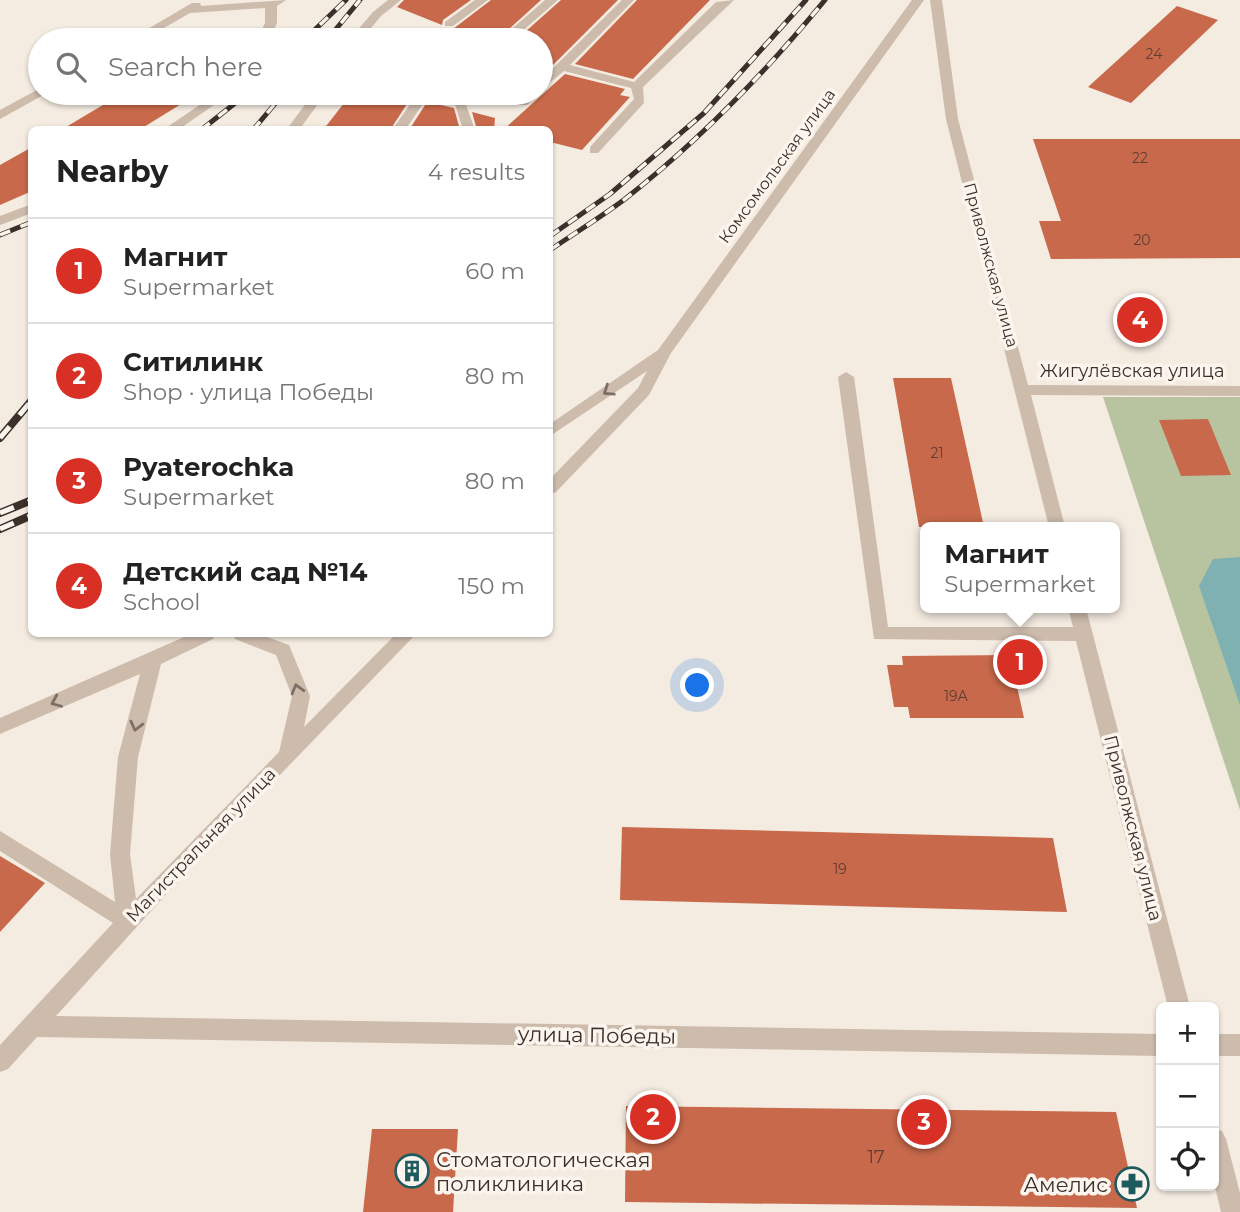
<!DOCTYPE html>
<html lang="en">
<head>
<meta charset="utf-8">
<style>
	body { margin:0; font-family:Montserrat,sans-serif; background:#f6f6f6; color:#222 }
	.controls { position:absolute; right:21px; bottom:21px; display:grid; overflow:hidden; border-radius:10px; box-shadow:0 2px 5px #0004 }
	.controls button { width:63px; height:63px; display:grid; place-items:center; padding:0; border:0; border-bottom:2px solid #e0e0e0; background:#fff; color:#222; font:35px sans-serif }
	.you { position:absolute; left:698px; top:686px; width:24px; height:24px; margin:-18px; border:5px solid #fff; border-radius:50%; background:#1a73e8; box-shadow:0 0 0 10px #1a73e833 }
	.badge { display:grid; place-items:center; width:46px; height:46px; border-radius:50%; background:#d93025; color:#fff; font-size:23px; font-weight:700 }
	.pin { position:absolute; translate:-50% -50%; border:4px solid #fff; box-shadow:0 2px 7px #0006 }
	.popup { position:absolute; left:920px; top:522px; width:200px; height:91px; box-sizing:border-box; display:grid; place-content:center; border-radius:10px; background:#fff; filter:drop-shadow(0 2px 5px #0005); font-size:23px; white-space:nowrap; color:#767676 }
	.popup b { font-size:26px; color:#222 }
	.popup::after { content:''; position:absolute; left:50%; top:100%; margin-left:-14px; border:14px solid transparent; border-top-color:#fff }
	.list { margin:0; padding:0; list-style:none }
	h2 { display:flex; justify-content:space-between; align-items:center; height:91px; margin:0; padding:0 28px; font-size:30px }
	h2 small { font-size:23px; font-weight:400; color:#767676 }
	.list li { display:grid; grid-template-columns:46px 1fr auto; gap:21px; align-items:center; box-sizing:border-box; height:105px; padding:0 28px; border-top:2px solid #e0e0e0 }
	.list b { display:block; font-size:26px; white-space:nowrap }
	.list p { margin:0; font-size:23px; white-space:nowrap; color:#767676 }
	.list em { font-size:23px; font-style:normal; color:#767676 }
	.icon { flex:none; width:38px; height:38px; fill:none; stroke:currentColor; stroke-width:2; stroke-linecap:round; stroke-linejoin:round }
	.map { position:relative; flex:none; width:1240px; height:1212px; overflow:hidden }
	.search { position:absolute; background:#fff; box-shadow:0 2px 5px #0004; left:28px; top:28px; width:525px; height:77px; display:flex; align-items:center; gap:18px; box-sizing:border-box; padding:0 24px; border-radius:38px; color:#767676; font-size:26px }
	.panel { position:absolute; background:#fff; box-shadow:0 2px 5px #0004; left:28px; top:126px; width:525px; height:511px; border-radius:10px }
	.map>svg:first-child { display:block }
	.green { fill:#b8c4a0 }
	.water { fill:#7fb0b2 }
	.building { fill:#c8694b }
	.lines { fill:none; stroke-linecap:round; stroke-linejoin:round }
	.minor { fill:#cdbbac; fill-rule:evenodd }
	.rail-far1-casing { stroke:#3b302b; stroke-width:5 }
	.rail-casing { stroke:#3b302b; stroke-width:8 }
	.rail-far1 { stroke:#fbf5ee; stroke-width:3.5; stroke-dasharray:11; stroke-linecap:butt }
	.rail { stroke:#fbf5ee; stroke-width:5; stroke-dasharray:15; stroke-linecap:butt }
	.oneway { stroke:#7d6f65 }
	.labels { text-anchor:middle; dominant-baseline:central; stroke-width:7; stroke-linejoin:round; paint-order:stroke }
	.number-label { font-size:14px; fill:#5e3e33 }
	.far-street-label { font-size:16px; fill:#3b302b; stroke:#fbf5ee }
	.street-label { font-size:18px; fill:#3b302b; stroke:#fbf5ee }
	.near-number-label { font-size:18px; fill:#5e3e33 }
	.near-street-label { font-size:21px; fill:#3b302b; stroke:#fbf5ee }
	.near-poi-label { font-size:21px; fill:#3b302b; stroke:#fbf5ee; text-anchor:start }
</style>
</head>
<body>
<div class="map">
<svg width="1240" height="1212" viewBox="0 0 1240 1212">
	<rect width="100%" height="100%" fill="#f4ebe1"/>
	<path class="green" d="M1103 397H1240V810Z"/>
	<path class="water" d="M1240 557V705L1199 586 1213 559Z"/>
	<path class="building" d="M404 0H471L443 20 442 25 397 7Z
		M491 0H541L497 40H487L453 29Z
		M561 0H618L541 77V40H516Z
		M637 0H710L633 79 575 64Z
		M1177 6 1218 20 1131 103 1088 87Z
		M565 74 625 89 620 95 630 97 582 150 550 142V130H503Z
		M123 93H199L139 130H61Z
		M352 93H386L411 98 390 130H323Z
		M427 102 454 108 460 130H409Z
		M472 112 495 118 494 130H477Z
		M1033 139H1240V258L1051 259 1039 221H1061Z
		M32 147V191L0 205V165Z
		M893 378H951L984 527H919Z
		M1208 419 1231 475 1181 476 1159 420Z
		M1010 655 1024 718H910L908 707H894L887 665H903L902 656Z
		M622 827 1053 838 1067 912 620 900Z
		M0 856 45 883 0 932Z
		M626 1106 1116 1112 1137 1208 625 1202Z
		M372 1129H458L453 1212H363Z"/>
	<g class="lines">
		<path class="minor" d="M286 0 277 6V23L269 40H257L265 23V8L190 13 143 40H129L192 3H200L201 6Z
			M388 0H401L381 16 361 40H349L373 12Z
			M475 0H488L453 26H445V22Z
			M545 0H558L512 40H499Z
			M622 0H634L570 65 634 82 716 2 734 0 643 87 644 103 598 153H590V147L634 99 631 88 564 71 541 90V80Z
			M912 0H924L671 353 649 395 556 492 550 494V479L638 388 647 371 550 436V424L658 350Z
			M930 0H942L958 119 1028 385 1240 386V396L1031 395 1065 527H1049L946 119Z
			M37 90 47 93 0 119V110Z
			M217 93H231L178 130H163Z
			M314 93H326L299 130H286Z
			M418 93H444L464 99 475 130H463L455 104 435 98H427L405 130H392Z
			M527 93H540L527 105H519V99Z
			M32 204V213L0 225V216Z
			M846 372 854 377 888 627H1073L1068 608H1086L1190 1007H1168L1076 641 874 639 838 377Z
			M191 634H216L213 639 161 664 138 757 130 854 136 899 279 752 292 696 276 655 235 639 232 634H259L289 645 310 696 304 727 396 634H416L191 867 56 1016 1161 1034V1056L37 1037 8 1069 0 1072V1045L113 923 0 851V831L115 902 110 854 118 757 140 674 0 734V718Z
			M1214 1034H1240V1056H1214Z
			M1214 1128 1222 1131 1226 1139 1240 1193V1212H1221L1214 1183Z"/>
		<defs>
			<path id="rail-far1" d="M304 40 346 0
				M327 40 360 0
				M201 130 248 93
				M253 130 284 93
				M0 235 32 222
				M550 236 610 194 704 113 806 0
				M550 250C575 233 601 217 625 199 699 141 765 73 825 0"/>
			<path id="rail" d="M0 438 32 400
				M0 513 32 500
				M0 529 32 515"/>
		</defs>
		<use href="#rail-far1" class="rail-far1-casing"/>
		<use href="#rail" class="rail-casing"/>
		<use href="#rail-far1" class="rail-far1"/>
		<use href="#rail" class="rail"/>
	</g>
	<defs><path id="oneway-chevron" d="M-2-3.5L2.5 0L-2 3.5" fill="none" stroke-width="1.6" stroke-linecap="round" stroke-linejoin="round" transform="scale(1.75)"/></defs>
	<g class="oneway">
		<use href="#oneway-chevron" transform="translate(608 391) rotate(146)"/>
		<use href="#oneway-chevron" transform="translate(297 689) rotate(-106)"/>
		<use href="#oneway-chevron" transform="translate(56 702) rotate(157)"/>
		<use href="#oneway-chevron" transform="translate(136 726) rotate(104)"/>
	</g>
	<defs>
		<symbol id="building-ring" viewBox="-11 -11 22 22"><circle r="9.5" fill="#fbf5ee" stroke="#1f5a5e" stroke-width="1.5"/><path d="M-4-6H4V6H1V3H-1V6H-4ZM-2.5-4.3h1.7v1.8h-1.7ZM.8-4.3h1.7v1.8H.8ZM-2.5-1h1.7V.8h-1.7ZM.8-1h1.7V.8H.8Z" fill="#1f5a5e"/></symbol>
		<symbol id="pharmacy-ring" viewBox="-11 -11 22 22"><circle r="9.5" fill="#fbf5ee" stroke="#1f5a5e" stroke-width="1.5"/><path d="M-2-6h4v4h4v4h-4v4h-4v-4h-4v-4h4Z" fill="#1f5a5e"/></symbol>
	</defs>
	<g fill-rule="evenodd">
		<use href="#building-ring" x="393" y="1152" width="38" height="38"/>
		<use href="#pharmacy-ring" x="1113" y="1165" width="38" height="38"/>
	</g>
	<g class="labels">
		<g class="number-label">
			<text x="1154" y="54">24</text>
			<text x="1140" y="158">22</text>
			<text x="1142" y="240">20</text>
			<text x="937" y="453">21</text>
			<text x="956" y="696">19А</text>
			<text x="840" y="869">19</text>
		</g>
		<g class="far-street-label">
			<text transform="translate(777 166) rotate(-54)">Комсомольская улица</text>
			<text transform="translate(991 265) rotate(75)">Приволжская улица</text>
		</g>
		<g class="street-label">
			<text x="1132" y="371">Жигулёвская улица</text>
			<text transform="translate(1133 828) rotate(76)">Приволжская улица</text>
			<text transform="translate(201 845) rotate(-46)">Магистральная улица</text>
		</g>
		<g class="near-number-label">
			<text x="876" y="1157">17</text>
		</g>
		<g class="near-street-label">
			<text transform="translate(597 1035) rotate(1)">улица Победы</text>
		</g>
		<g class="near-poi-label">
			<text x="436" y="1159">Стоматологическая<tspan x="436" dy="24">поликлиника</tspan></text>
			<text x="1108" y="1184" text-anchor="end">Амелис</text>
		</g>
	</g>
</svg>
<div class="controls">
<button>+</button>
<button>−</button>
<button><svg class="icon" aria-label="locate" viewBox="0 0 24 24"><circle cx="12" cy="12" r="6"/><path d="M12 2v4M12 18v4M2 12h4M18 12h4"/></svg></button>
</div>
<div class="you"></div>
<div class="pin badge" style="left:1020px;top:662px">1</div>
<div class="popup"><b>Магнит</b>Supermarket</div>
<div class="pin badge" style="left:653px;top:1117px">2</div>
<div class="pin badge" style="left:924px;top:1122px">3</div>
<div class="pin badge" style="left:1140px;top:320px">4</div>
<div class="search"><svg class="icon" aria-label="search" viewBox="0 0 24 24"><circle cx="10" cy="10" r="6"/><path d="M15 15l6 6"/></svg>Search here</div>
<section class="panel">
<h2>Nearby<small>4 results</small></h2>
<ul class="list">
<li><span class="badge">1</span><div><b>Магнит</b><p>Supermarket</p></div><em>60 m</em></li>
<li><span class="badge">2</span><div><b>Ситилинк</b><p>Shop · улица Победы</p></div><em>80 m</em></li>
<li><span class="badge">3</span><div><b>Pyaterochka</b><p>Supermarket</p></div><em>80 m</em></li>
<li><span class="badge">4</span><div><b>Детский сад №14</b><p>School</p></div><em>150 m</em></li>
</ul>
</section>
</div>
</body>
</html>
